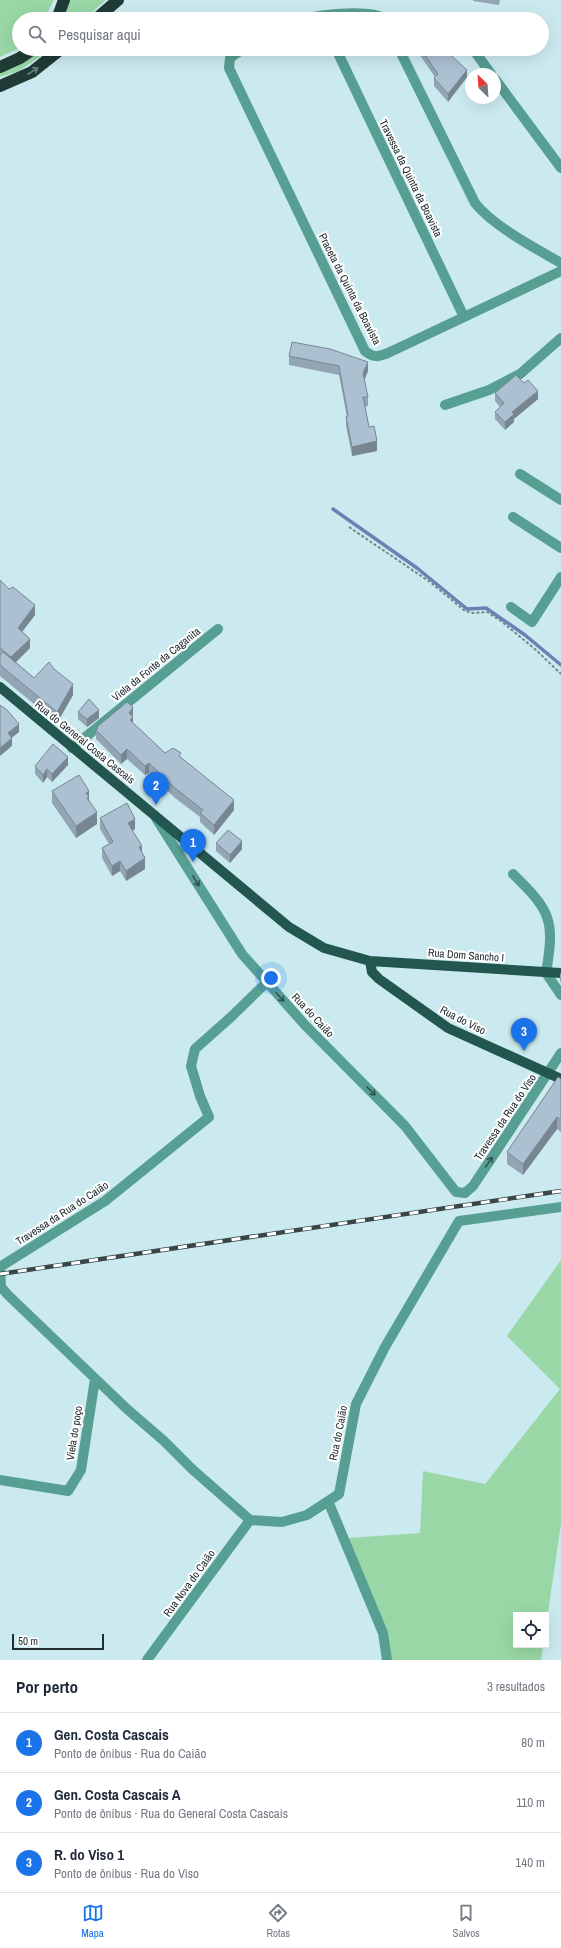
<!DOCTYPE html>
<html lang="pt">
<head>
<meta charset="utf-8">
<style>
	body { margin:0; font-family:"Archivo Narrow",sans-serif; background:#f6f6f7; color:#1f2937 }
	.controls { position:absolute; right:12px; bottom:12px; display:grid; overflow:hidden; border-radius:0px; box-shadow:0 4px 16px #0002 }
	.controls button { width:36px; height:36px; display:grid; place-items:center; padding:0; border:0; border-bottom:1px solid #e0e1e3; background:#fff; color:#1f2937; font:20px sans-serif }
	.compass { position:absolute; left:465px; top:68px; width:36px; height:36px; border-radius:50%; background:#fff; box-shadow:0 4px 16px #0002; rotate:335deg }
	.scale { position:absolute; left:12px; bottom:10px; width:92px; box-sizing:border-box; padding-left:4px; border:2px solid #212c2f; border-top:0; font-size:11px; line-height:14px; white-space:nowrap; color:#212c2f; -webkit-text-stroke:3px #fff; paint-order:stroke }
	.you { position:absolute; left:271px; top:978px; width:14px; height:14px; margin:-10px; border:3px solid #fff; border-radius:50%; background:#1a73e8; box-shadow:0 0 0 6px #1a73e833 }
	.badge { display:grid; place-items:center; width:26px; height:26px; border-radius:50%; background:#1a73e8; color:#fff; font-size:13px; font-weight:700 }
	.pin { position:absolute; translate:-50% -33px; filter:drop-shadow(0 1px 2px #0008) }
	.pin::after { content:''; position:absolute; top:21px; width:14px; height:12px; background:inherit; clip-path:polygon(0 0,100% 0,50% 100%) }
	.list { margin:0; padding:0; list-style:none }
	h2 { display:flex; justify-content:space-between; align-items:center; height:52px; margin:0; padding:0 16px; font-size:17px }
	h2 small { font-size:13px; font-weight:400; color:#747a83 }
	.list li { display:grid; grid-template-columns:26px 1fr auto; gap:12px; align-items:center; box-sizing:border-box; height:60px; padding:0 16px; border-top:1px solid #e0e1e3 }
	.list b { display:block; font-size:15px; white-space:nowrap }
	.list p { margin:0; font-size:13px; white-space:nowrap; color:#747a83 }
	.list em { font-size:13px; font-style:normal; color:#747a83 }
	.icon { flex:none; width:22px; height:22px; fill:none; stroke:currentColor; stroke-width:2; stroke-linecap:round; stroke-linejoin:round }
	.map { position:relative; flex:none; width:561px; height:1660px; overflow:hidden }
	.search { position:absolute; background:#fff; box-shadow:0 4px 16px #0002; left:12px; right:12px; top:12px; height:44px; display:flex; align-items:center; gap:10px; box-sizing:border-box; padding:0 14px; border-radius:22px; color:#747a83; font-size:15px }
	.sheet { height:232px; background:#fff }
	nav { display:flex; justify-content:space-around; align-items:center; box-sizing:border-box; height:56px; border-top:1px solid #e0e1e3; background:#fff; font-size:11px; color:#747a83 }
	nav a { display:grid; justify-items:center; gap:2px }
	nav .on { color:#1a73e8 }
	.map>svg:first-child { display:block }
	.green { fill:#99d8a6 }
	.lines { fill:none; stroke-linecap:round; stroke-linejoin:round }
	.stream { stroke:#6f7fb4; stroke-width:3.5 }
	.path { stroke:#73888c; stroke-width:2; stroke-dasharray:3 2; stroke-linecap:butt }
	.minor { stroke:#569f92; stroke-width:10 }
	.major { stroke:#22564e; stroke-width:10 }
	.highway { stroke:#203b36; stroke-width:12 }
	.rail-casing { stroke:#38464a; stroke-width:4.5 }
	.rail { stroke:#fff; stroke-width:3; stroke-dasharray:9; stroke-linecap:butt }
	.wall { fill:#93a5b4 }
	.shaded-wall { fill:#788692 }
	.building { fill:#abc0d1; stroke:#788692 }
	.oneway { stroke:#6e807c }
	.oneway2 { stroke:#345452 }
	.labels { text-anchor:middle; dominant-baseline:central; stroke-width:4; stroke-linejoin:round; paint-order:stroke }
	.street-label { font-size:11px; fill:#212c2f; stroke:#fff }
</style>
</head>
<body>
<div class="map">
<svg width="561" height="1660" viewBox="0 0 561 1660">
	<rect width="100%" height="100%" fill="#cbeaf0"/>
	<path class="green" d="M0 0H54L44 19H19V48L0 57Z
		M69 0H106L84 19H63L66 14Z
		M38 49H50L19 71 0 77V73Z
		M561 1260V1524L546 1626V1615H516V1645H543L541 1660H387L348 1538 420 1533 423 1471 485 1484 560 1389 507 1336Z"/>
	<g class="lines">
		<path class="stream" d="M333 509 417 568 467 609 486 608 525 635 561 665"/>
		<path class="path" d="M349 527 430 582 465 611 473 613 487 612 501 621 536 650 561 674"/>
		<path class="minor" d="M305 19C320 14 373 9 385 19
			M243 49 230 58 229 68 365 351C374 358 378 357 388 353L561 271
			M336 49 464 317
			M399 49 475 203C493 226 535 248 561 263
			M473 49 491 74
			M495 79 561 168
			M445 405 489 390 520 374 561 338
			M520 474 561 500
			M513 517 561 548
			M511 607 532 622 561 577
			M72 748 218 629
			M156 818 242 954 305 1025 405 1126 456 1192 465 1193 473 1186 561 1053
			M513 874C551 911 555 920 546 973L561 995
			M0 1480 68 1491 81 1470 95 1379
			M328 1501 383 1633 387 1660
			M250 1520 192 1469 164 1441 127 1409 8 1295 1 1287 0 1267 105 1201 209 1117 200 1096 191 1066 195 1049 231 1017 267 982
			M250 1520 282 1522 307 1515 339 1494 356 1404 385 1347 459 1221 561 1207
			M147 1660 250 1520"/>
		<path class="major" d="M0 687 289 927 324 948 370 961 561 973
			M370 961 372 972 379 979 448 1028 561 1079"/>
		<path class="highway" d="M57 19 64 0
			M96 19 118 0
			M0 67 20 58 33 49
			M0 86 32 72 61 49"/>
		<defs>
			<path id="rail" d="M0 1274 561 1191"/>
		</defs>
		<use href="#rail" class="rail-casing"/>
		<use href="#rail" class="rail"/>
	</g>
	<path class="wall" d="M473 0H500L499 5 473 1Z
		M410 49H450V52L448 53 467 77 448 102 434 86V78L435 77 417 51 413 55Z
		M289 356 368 371 364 380 368 397V406L365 407 369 427 377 451 352 456 346 426V417H347L339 375 289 365Z
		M495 393 538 399 514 419V422L505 430 495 419V412L500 407 495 401Z
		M0 580 35 615 22 632 30 648 16 662 34 678 73 695 57 723 0 676Z
		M78 712 99 718 87 727 78 719Z
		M133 717V723L165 753 181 757 234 810 214 835 200 822V817L175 798 149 773 145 775 127 759 121 764 96 739V730L97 729V727Z
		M68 765 52 782 47 777 43 783 35 774V766Z
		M52 791 89 800 97 824 76 838 52 803Z
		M100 818 135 829 132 831 142 852 145 869 126 881 120 871 112 876 102 858V848L109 844 100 829Z
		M216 843 242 849 230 863 216 851Z
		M560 973 561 974V983L560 981Z
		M561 1079V1132L557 1129 523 1175 507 1164V1152Z"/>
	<path class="shaded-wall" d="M413 49H417V51L413 55Z
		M444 49H450V52L444 57Z
		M467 70V77L448 102V94Z
		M368 362V371L363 383V373Z
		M538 391V399L514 419V422L505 430V422L512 412Z
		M377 441V451L352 456V447Z
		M35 605V615L18 637V628Z
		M30 639V648L11 667V657Z
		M73 684V695L57 723V712Z
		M133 707V727L130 730 129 713Z
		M99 710V718L87 727V719Z
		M19 724V732L8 741V733Z
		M12 738V746L0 756V748Z
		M127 749V759L121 764V755Z
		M68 757V765L52 782V774Z
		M149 763V773L145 775V766Z
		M47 769V777L43 783V775Z
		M89 791V808L86 793Z
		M234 800V810L214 835V825Z
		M97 812V824L76 838V826Z
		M135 819V829L128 833V823Z
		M242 841V849L230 863V855Z
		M142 846V857L139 847Z
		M145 858V869L126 881V871Z
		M120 861V871L112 876V866Z
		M557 1117V1129L523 1175V1164Z"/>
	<path class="building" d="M421 49H444L467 70 448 94 434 78 438 74Z
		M292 342 330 349 368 362 363 373 368 397H363L369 427 374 426 377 441 352 447 346 417 348 416 339 366 289 356Z
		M516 375 524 383 528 380 538 391 512 412 514 414 505 422 495 412 504 403 495 393Z
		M0 580 9 589 13 587 35 605 18 628 30 639 11 657 0 648Z
		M3 652 34 678 49 662 54 669 73 684 57 712 0 665V655Z
		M89 699 99 710 87 719 78 712Z
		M127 702 133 707 129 713 133 717 130 720 165 753 173 748 181 753 179 756 234 800 214 825 200 813 203 810 175 788 149 763 145 766 127 749 121 755 96 730 98 728 97 727Z
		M0 705 7 710 19 724 8 733 12 738 0 748Z
		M53 744 68 757 52 774 47 769 43 775 35 766Z
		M79 775 89 791 86 793 89 797 87 798 97 812 76 826 52 791Z
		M127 803 135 819 128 823 142 846 139 847 145 858 126 871 120 861 112 866 102 848 113 842 100 818Z
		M228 830 242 841 230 855 216 843Z
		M558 1077 561 1079V1120L557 1117 523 1164 507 1152Z"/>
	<defs><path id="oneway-shaft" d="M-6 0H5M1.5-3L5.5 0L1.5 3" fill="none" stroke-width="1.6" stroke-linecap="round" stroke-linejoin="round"/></defs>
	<use class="oneway" href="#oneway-shaft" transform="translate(33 71) rotate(-33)"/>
	<g class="oneway2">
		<use href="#oneway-shaft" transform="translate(196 881) rotate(58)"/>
		<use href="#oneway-shaft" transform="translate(280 997) rotate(48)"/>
		<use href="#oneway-shaft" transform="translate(371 1091) rotate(45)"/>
		<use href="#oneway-shaft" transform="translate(489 1162) rotate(-56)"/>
	</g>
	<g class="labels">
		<g class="street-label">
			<text transform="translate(411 178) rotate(64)">Travessa da Quinta da Boavista</text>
			<text transform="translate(350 289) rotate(63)">Praceta da Quinta da Boavista</text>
			<text transform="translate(156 664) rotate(-39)">Viela da Fonte da Caganita</text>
			<text transform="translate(85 742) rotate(39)">Rua do General Costa Cascais</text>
			<text transform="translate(466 955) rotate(4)">Rua Dom Sancho I</text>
			<text transform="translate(313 1015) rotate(47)">Rua do Caião</text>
			<text transform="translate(463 1020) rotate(27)">Rua do Viso</text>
			<text transform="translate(505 1117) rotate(-56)">Travessa da Rua do Viso</text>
			<text transform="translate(62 1213) rotate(-33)">Travessa da Rua do Caião</text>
			<text transform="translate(74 1433) rotate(-81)">Viela do poço</text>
			<text transform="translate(338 1433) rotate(-79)">Rua do Caião</text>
			<text transform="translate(189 1583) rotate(-54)">Rua Nova do Caião</text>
		</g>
	</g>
</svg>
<div class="controls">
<button><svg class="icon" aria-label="locate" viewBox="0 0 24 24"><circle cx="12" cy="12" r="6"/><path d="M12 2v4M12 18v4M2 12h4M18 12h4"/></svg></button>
</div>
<svg class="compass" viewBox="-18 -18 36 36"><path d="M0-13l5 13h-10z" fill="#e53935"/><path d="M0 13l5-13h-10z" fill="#747a83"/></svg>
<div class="scale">50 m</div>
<div class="you"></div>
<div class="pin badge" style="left:193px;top:862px">1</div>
<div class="pin badge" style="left:156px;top:805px">2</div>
<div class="pin badge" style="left:524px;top:1051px">3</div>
<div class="search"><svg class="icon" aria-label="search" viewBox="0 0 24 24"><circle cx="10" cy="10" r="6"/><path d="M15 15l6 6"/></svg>Pesquisar aqui</div>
</div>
<section class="sheet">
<h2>Por perto<small>3 resultados</small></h2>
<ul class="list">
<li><span class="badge">1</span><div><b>Gen. Costa Cascais</b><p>Ponto de ônibus · Rua do Caião</p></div><em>80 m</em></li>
<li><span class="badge">2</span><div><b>Gen. Costa Cascais A</b><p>Ponto de ônibus · Rua do General Costa Cascais</p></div><em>110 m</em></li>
<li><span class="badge">3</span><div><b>R. do Viso 1</b><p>Ponto de ônibus · Rua do Viso</p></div><em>140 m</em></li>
</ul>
</section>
<nav>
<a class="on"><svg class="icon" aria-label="map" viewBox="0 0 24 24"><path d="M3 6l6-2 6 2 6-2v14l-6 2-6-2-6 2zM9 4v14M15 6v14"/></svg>Mapa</a>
<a><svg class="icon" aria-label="directions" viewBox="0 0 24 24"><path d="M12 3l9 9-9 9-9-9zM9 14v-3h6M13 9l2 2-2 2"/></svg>Rotas</a>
<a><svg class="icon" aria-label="saved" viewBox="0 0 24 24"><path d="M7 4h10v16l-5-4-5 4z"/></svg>Salvos</a>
</nav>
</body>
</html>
